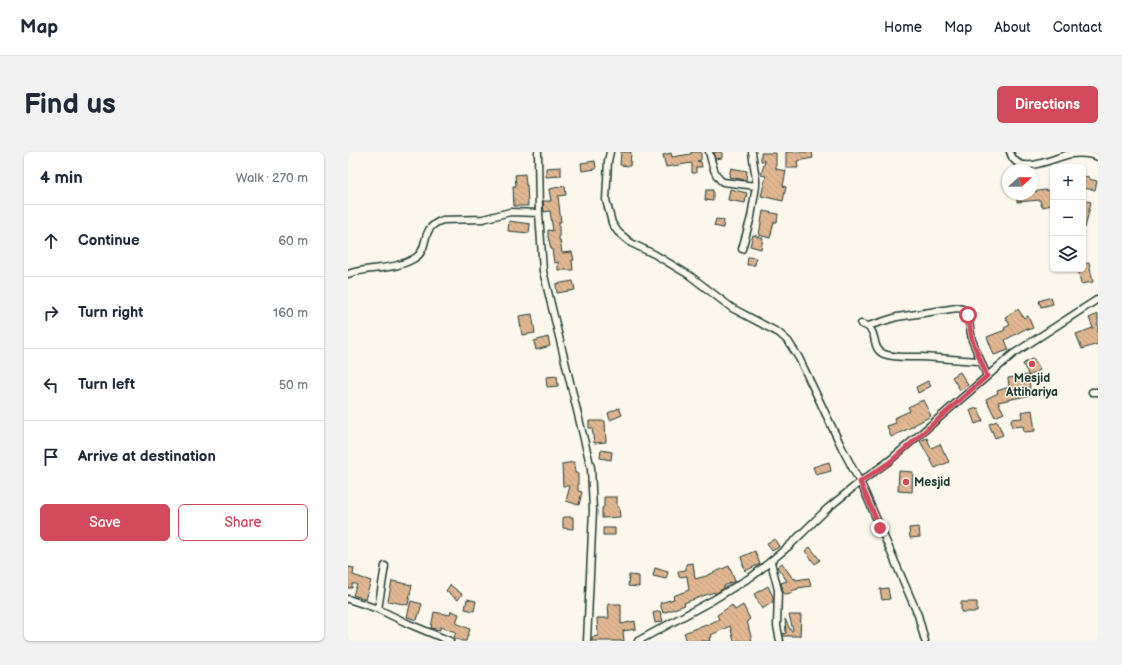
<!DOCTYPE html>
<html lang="en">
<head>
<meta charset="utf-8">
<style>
	body { margin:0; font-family:"Balsamiq Sans",sans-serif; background:#f2f2f3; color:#1f2937 }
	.controls { position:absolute; right:12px; top:12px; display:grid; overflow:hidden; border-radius:6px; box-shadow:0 1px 3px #0004 }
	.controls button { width:36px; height:36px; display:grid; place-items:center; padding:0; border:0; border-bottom:1px solid #e0e1e3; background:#fff; color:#1f2937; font:20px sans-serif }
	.compass { position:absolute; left:654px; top:12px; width:36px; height:36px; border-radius:50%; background:#fff; box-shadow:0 1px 3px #0004; rotate:69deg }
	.stop { position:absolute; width:12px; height:12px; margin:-9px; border:3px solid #d1495b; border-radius:50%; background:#fff }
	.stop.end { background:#d1495b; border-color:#fff; box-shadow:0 1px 4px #0008 }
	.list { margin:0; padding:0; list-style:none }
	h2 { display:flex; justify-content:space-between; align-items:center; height:52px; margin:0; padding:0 16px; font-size:17px }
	h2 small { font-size:13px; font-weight:400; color:#747a83 }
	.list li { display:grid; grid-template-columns:26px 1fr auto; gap:12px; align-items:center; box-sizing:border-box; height:72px; padding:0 16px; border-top:1px solid #e0e1e3 }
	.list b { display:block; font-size:15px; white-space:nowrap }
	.list em { font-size:13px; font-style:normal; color:#747a83 }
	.actions { display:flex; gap:8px; padding:12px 16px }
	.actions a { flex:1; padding:9px 0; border:1px solid #d1495b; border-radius:6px; text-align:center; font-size:14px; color:#d1495b }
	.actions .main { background:#d1495b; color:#fff }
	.icon { flex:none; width:22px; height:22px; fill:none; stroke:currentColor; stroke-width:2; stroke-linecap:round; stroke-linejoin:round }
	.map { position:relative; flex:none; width:750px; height:489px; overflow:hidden; border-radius:6px }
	header { display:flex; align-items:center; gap:24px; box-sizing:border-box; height:56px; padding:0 20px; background:#fff; border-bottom:1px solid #e0e1e3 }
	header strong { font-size:19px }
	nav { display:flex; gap:22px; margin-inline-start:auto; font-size:14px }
	.intro { display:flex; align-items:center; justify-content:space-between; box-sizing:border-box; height:96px; padding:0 24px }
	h1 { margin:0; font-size:28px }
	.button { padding:10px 18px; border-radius:6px; background:#d1495b; color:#fff; font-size:14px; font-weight:700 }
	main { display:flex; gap:24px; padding:0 24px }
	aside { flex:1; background:#fff; border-radius:6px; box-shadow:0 1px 3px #0004 }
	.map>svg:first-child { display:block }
	.building { fill:url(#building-back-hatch); stroke:#1f3d34 }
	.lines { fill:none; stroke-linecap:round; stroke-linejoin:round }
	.street-casing { stroke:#1f3d34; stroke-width:9 }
	.street { stroke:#fbf7ec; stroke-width:6 }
	.route { stroke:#d1495b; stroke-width:5 }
	.poi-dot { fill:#d1495b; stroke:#fbf7ec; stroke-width:1.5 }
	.labels { text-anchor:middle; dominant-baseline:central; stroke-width:3; stroke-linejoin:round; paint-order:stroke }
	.poi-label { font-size:12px; font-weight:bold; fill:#1f3d34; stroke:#fbf7ec }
</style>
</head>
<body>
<header>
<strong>Map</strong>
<nav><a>Home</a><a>Map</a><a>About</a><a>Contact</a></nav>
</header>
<div class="intro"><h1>Find us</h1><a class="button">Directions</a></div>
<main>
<aside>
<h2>4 min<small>Walk · 270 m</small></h2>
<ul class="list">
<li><svg class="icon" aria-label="ahead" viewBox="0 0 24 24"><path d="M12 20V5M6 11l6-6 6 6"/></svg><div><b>Continue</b></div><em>60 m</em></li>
<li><svg class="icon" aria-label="right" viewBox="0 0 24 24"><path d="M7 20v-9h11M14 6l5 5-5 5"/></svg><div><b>Turn right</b></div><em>160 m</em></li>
<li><svg class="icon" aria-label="left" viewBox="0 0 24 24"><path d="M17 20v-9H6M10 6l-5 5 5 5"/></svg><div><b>Turn left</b></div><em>50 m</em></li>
<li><svg class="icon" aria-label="arrive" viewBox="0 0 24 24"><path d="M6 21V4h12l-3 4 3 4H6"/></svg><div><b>Arrive at destination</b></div></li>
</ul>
<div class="actions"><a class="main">Save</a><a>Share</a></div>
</aside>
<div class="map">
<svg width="750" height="489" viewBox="0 0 750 489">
	<defs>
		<pattern id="building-back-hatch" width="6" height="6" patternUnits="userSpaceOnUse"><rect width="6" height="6" fill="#e2b792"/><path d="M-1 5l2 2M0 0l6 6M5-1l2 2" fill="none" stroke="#c19e7e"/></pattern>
	</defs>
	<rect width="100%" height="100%" fill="#fbf7ec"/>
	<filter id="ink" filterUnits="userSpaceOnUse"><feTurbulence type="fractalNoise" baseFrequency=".025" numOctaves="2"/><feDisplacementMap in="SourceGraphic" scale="8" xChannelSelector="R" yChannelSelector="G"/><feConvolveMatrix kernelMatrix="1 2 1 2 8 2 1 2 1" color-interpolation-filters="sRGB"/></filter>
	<g filter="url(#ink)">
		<path class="building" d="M273 0H283L282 14 272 13Z
			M343 0H353V8L349 9 353 10 354 15H348V21H344V11L318 15 315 3 323 1 324 5 343 2Z
			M366 0H374V6L367 7Z
			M438 0H464L465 6 449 9 450 16H438Z
			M413 1H428V17L438 19 435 34 438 35 435 49 413 44 418 24 413 23 417 9H413Z
			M247 9 248 17 234 19 233 11Z
			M213 15V24L198 25V16Z
			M383 16 399 19 398 28 381 25Z
			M177 22 178 33H179L180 54H166L165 34H168L167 23Z
			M735 24 741 25V27L749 29 747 38 735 36Z
			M217 34 218 43 210 44 213 70H211V88H212L214 101 224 100 226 108H224L225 118H210V110L206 111 204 97H203L200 84V78L205 79 202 59 196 60 195 49H203L201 37Z
			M382 37 399 41 397 51 380 48Z
			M358 38H365V49L357 48Z
			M697 38 702 39 704 53 694 55 692 48 669 50V42H684V40Z
			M735 48 743 50 737 76 735 75Z
			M415 59 430 62 429 70H426L422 86 411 83Z
			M368 67 376 68 375 76 366 74Z
			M161 69 182 72 181 81 160 79Z
			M405 83 415 86 413 97 402 94Z
			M400 105 408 106 407 113H399Z
			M741 111 745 130 733 132 730 117H735V112Z
			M225 129 227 138 209 141 208 132Z
			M703 145 705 152 693 155 691 149Z
			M670 157 676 166 680 164 685 176 680 178 679 176 657 188 661 198 646 203 639 185 657 178 656 176 662 173 657 165Z
			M184 162 187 181 174 183 171 164Z
			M750 162V192L734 197 728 182 745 176 741 166Z
			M200 185 202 194 188 198 186 189Z
			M685 206 692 218 681 224 675 212Z
			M612 220 620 233 612 238 604 225Z
			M680 223 683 243 650 250 656 261 647 265 638 247 650 241 649 239 661 235 660 226Z
			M209 224 210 234 199 235 198 225Z
			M580 229 583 234 570 241 568 235Z
			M575 248 583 264 566 273V274L543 285 539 274 548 271 546 266 562 259 560 255Z
			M271 256 274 263 262 268 260 261Z
			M630 256 635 269 627 272 622 258Z
			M684 258 687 279 676 280 675 274 664 275 663 267 674 266 673 260Z
			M241 269H257L258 290 246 291 244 276H241Z
			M649 269 655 283 647 286 641 272Z
			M579 286 583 296 592 292 601 310 587 316 572 289Z
			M253 298 264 300 263 308 252 306Z
			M226 310 227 321H230V339L234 340 231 353 218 349 222 334H215L214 312Z
			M481 310 483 319 468 323 465 315Z
			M551 319 565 320 564 340 550 339Z
			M256 345H269V355H271L272 365 254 366V356L256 355Z
			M215 365H225V377L215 376Z
			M571 375 572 385 562 386 561 376Z
			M255 376H267V383H255Z
			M427 387 431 395 424 399 419 391Z
			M462 395 472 408 467 412 457 399Z
			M407 399 412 412 397 419 393 405Z
			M345 411 347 427 358 424 381 414 387 429 376 434V436L367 442 366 440 336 451 337 453 315 461 312 451 326 447 325 444 341 438 339 424 331 425 330 419 338 418V412Z
			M434 411 445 427 447 426 448 428 461 426 463 434 450 436V437L443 439 444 441 436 442 433 431 439 429 429 415Z
			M0 415 6 416 5 423 23 429 17 447 5 443 9 432H4V436H0Z
			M307 416 320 420 318 427 305 424Z
			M281 423 291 424V435L280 434Z
			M44 429 64 433 60 453 40 449Z
			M102 433 114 442 110 448 98 439Z
			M420 434 425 445V450L414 457 406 442Z
			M540 436 542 447 534 448 532 437Z
			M119 447 128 449 126 459 117 457Z
			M63 449 74 452 69 468 59 465Z
			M613 450H629V460H613Z
			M260 452H273V472L287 469 288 477 275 479 276 489H244V485L250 484 249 466H261Z
			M384 453 387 458 395 453 402 467 399 469 404 489H386L382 474 363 483 364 485 361 486 362 489H339L336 481 358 472 359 473 371 467 369 463Z
			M103 459 111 462 108 471 122 477 118 489H114L106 486 108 480 92 475V478L83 476 86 460 102 463Z
			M312 459 315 469 307 471 305 461Z
			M441 463H453L452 484H436L435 482 438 481 437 467 443 479 445 478Z"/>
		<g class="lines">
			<defs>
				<path id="street" d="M190 0 191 61 195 119 243 316 245 358 239 489
					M262 0 260 9 258 48 264 71 270 80 283 91 306 102 341 123 384 156 431 181 440 189 451 206 494 296 516 338 570 463 577 489
					M361 0C364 10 366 25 375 30L408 34
					M662 0C670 27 705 5 723 2 733 1 741 1 750 5
					M394 97 403 65 408 34V28L404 0
					M0 122C22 114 46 119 67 106 83 96 70 76 95 68L135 67 162 60 191 61
					M513 172C533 177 521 196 536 202 547 206 561 205 573 205 593 206 612 208 632 209
					M520 174 549 165 609 156 615 157 620 163 624 188 639 224
					M744 240H750
					M423 410 430 438 429 474 432 489
					M0 447 30 457 61 472 102 489
					M30 457 37 414
					M290 489 365 448 406 423 441 394 480 356 512 330 541 309 665 202 750 147"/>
			</defs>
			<use href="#street" class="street-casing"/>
			<use href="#street" class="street"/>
		</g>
	</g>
	<g class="lines" filter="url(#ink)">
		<path class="route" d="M532 376 512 330 542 310 639 224 624 188 620 163"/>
	</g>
	<g class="poi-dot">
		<circle cx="684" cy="212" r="4"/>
		<circle cx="558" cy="330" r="4"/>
	</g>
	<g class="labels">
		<g class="poi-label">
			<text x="684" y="226">Mesjid<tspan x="684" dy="14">Attihariya</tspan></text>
			<text x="566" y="330" text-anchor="start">Mesjid</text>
		</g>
	</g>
</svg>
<div class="controls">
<button>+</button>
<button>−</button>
<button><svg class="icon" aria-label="layers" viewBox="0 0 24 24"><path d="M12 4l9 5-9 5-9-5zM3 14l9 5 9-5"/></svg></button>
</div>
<svg class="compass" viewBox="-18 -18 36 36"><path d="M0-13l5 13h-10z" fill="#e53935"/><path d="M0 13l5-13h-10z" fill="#747a83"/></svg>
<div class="stop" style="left:620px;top:163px"></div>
<div class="stop end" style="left:532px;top:376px"></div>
</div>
</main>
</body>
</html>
